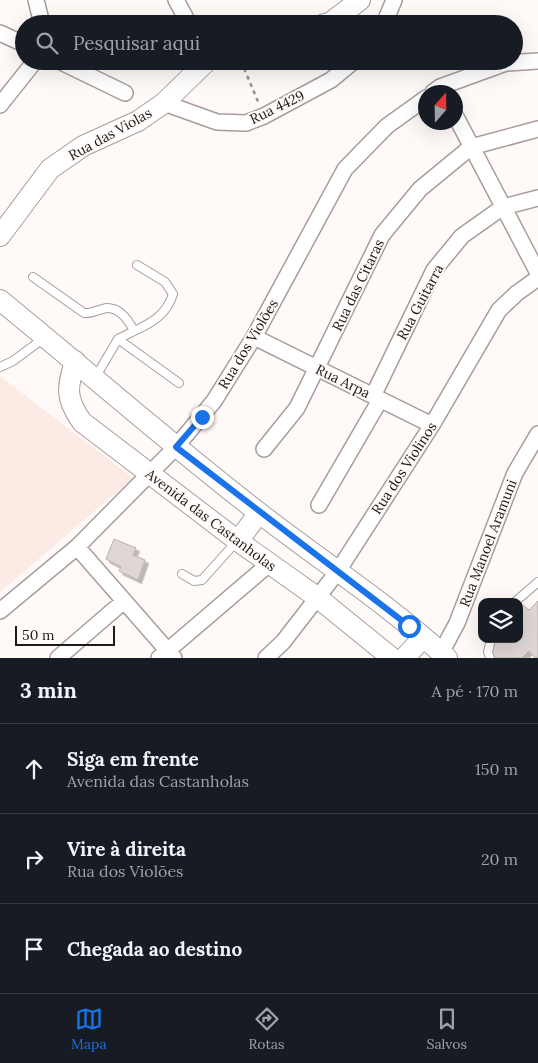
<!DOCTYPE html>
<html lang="pt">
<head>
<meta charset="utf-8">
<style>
	body { margin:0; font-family:Lora,serif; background:#20242c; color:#f1f3f6 }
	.controls { position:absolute; right:15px; bottom:15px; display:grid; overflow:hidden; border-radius:10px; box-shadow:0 5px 20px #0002 }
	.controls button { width:45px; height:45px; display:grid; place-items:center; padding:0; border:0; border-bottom:1px solid #363941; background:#171b24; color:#f1f3f6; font:25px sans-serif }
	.compass { position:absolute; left:418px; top:85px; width:45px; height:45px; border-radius:50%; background:#171b24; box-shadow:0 5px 20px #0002; rotate:20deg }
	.scale { position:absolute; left:15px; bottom:12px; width:100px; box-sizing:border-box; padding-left:5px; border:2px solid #1e1a1a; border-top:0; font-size:14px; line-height:18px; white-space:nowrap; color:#1e1a1a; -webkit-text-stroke:4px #fff9f7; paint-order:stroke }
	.stop { position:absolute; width:15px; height:15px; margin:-11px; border:4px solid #1a73e8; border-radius:50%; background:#fff }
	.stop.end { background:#1a73e8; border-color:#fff; box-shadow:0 1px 5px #0008 }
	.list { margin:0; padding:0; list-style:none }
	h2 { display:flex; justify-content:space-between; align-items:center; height:65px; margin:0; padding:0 20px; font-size:21px }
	h2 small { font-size:16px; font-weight:400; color:#9ea1a6 }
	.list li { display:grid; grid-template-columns:32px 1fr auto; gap:15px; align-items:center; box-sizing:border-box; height:90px; padding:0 20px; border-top:1px solid #363941 }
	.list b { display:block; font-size:19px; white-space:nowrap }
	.list p { margin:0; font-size:16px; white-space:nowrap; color:#9ea1a6 }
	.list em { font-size:16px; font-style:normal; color:#9ea1a6 }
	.icon { flex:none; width:28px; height:28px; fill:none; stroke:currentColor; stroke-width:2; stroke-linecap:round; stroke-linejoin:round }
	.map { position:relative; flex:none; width:538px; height:658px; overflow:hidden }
	.search { position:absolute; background:#171b24; box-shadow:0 5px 20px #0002; left:15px; right:15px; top:15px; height:55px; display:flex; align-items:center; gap:12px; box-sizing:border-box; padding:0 18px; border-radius:28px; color:#9ea1a6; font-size:19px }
	.sheet { height:335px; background:#171b24 }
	nav { display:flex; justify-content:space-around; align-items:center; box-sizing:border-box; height:70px; border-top:1px solid #363941; background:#171b24; font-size:14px; color:#9ea1a6 }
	nav a { display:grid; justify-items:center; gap:2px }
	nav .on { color:#1a73e8 }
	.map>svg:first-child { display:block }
	.built { fill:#fceae5 }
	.building { fill:#dfd6d6; stroke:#b8afaf; filter:url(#shadow) }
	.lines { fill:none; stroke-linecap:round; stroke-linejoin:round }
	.service-casing { stroke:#a79e9c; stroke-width:10 }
	.minor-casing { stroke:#a79e9c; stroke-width:18 }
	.tertiary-casing { stroke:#a79e9c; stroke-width:22 }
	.path { stroke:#999493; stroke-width:2.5; stroke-dasharray:4 4; stroke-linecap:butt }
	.service { stroke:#fff; stroke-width:8 }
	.minor { stroke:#fff; stroke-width:15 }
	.tertiary { stroke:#fff; stroke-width:20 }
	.route { stroke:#1a73e8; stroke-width:6 }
	.labels { text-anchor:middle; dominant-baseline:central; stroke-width:4; stroke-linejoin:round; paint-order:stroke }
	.street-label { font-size:14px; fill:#1e1a1a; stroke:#fff9f7 }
</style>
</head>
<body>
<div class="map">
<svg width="538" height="658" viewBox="0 0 538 658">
	<defs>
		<filter id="shadow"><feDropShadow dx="3.5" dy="3.5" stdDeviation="0" flood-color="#0004"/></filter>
	</defs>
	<rect width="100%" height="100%" fill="#fff9f7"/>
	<path class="built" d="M0 376 133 478 0 592Z"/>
	<path class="building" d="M114 539 136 548 133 555 145 560 138 580 119 571 121 567 106 559Z
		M538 601V658H535L529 651 522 658H493L489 652 497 639H519V602L529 610Z"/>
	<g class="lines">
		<defs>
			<path id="service" d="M33 277 84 313C92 314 99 309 107 308 121 308 129 321 134 331L118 339 95 378
				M134 331C152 323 167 314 173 294L165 282 137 265
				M118 339 179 383
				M0 367 13 361 44 338
				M182 574 194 581 202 580 236 542
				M515 602 538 582
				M490 658 488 652 491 639"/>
			<path id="minor" d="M36 0 42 24
				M176 0 189 24
				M384 24 394 0
				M0 33 24 44
				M59 61 125 93
				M433 92 440 87 506 63 538 61
				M164 103 217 122 246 123 264 116 331 80 354 61
				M0 105 35 61
				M456 117 538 273
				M254 337 432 425
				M373 396 434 270 462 236 503 207 538 198
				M264 449 297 408 382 235 420 189 471 147 538 129
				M319 505 380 400
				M77 547 174 658
				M0 611 77 547 176 447 214 401 254 337 345 169 387 126 426 98
				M441 653 457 623 515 473 538 434
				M58 658 124 601
				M159 658 269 564
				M266 658 283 642 338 571 432 425 499 310 517 293 538 278"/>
			<path id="tertiary" d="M324 24 330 23 360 0
				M0 236 50 169 83 146 138 121 164 103 207 61
				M0 300C86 370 170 444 258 512 321 561 388 604 447 658
				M75 361C67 388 65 398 82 422L238 541 318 598 392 658
				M238 541 259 513
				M404 658 423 638"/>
		</defs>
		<use href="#service" class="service-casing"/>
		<use href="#minor" class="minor-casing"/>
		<use href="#tertiary" class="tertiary-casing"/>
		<path class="path" d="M241 61 259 104"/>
		<use href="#service" class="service"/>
		<use href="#minor" class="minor"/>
		<use href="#tertiary" class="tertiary"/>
	</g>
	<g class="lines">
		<path class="route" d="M202 417 176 447 409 626"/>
	</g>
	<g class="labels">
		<g class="street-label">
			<text transform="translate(277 107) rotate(-26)">Rua 4429</text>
			<text transform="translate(110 134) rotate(-29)">Rua das Violas</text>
			<text transform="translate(358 285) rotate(-64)">Rua das Citaras</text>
			<text transform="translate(420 302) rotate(-62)">Rua Guitarra</text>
			<text transform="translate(248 344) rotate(-59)">Rua dos Violões</text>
			<text transform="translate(343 381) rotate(26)">Rua Arpa</text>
			<text transform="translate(404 468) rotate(-57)">Rua dos Violinos</text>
			<text transform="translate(211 520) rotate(37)">Avenida das Castanholas</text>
			<text transform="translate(488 543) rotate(-69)">Rua Manoel Aramuni</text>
		</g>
	</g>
</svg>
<div class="controls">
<button><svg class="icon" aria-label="layers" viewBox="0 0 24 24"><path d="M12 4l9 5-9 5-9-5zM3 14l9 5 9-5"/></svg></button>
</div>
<svg class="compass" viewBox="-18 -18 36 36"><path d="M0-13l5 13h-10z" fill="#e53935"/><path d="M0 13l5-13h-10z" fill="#9ea1a6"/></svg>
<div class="scale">50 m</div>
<div class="stop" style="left:409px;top:626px"></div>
<div class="stop end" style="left:202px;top:417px"></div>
<div class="search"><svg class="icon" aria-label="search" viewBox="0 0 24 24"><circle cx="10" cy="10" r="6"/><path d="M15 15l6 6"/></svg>Pesquisar aqui</div>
</div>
<section class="sheet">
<h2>3 min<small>A pé · 170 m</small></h2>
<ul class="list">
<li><svg class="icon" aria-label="ahead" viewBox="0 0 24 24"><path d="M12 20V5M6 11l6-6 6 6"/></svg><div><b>Siga em frente</b><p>Avenida das Castanholas</p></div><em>150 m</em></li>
<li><svg class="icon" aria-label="right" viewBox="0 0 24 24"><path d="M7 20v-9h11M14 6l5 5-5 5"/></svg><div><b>Vire à direita</b><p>Rua dos Violões</p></div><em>20 m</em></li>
<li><svg class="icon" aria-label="arrive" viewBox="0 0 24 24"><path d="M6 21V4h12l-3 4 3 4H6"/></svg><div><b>Chegada ao destino</b></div></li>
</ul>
</section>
<nav>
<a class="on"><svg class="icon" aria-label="map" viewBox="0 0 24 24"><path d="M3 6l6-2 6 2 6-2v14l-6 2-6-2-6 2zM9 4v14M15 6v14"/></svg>Mapa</a>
<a><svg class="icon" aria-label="directions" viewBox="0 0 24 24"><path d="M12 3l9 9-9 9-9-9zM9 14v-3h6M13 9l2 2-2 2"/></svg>Rotas</a>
<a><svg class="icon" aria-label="saved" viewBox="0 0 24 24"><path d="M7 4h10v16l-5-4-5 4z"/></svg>Salvos</a>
</nav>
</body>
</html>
